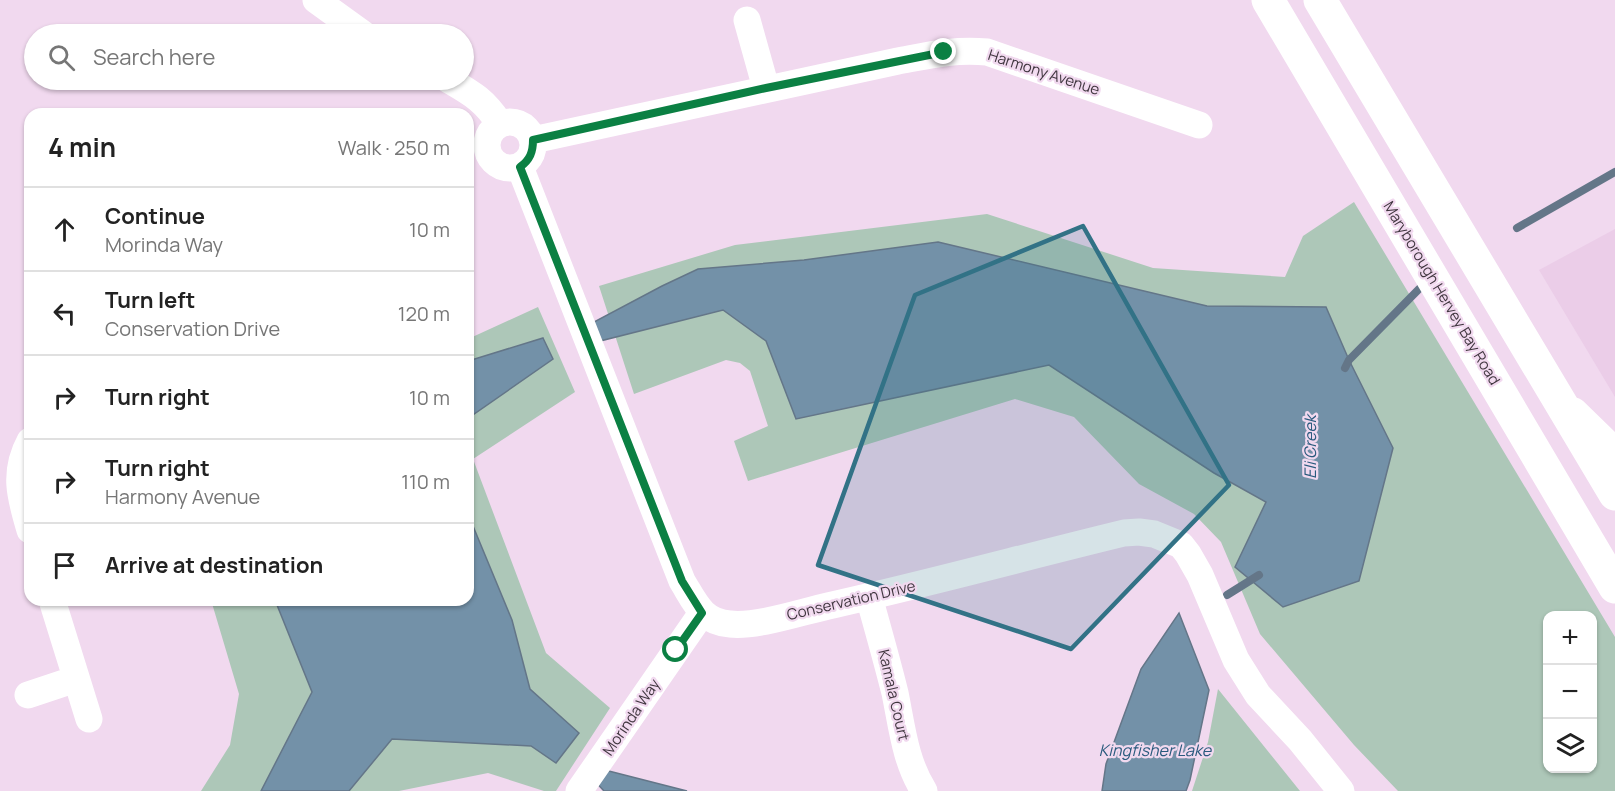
<!DOCTYPE html>
<html lang="en">
<head>
<meta charset="utf-8">
<style>
	body { margin:0; font-family:Manrope,sans-serif; background:#f6f6f6; color:#222 }
	.controls { position:absolute; right:18px; bottom:18px; display:grid; overflow:hidden; border-radius:12px; box-shadow:0 2px 4px #0004 }
	.controls button { width:54px; height:54px; display:grid; place-items:center; padding:0; border:0; border-bottom:2px solid #e0e0e0; background:#fff; color:#222; font:30px sans-serif }
	.stop { position:absolute; width:18px; height:18px; margin:-14px; border:4px solid #0b8043; border-radius:50%; background:#fff }
	.stop.end { background:#0b8043; border-color:#fff; box-shadow:0 2px 6px #0008 }
	.list { margin:0; padding:0; list-style:none }
	h2 { display:flex; justify-content:space-between; align-items:center; height:78px; margin:0; padding:0 24px; font-size:26px }
	h2 small { font-size:20px; font-weight:400; color:#767676 }
	.list li { display:grid; grid-template-columns:39px 1fr auto; gap:18px; align-items:center; box-sizing:border-box; height:84px; padding:0 24px; border-top:2px solid #e0e0e0 }
	.list b { display:block; font-size:22px; white-space:nowrap }
	.list p { margin:0; font-size:20px; white-space:nowrap; color:#767676 }
	.list em { font-size:20px; font-style:normal; color:#767676 }
	.icon { flex:none; width:33px; height:33px; fill:none; stroke:currentColor; stroke-width:2; stroke-linecap:round; stroke-linejoin:round }
	.map { position:relative; flex:none; width:1615px; height:791px; overflow:hidden }
	.search { position:absolute; background:#fff; box-shadow:0 2px 4px #0004; left:24px; top:24px; width:450px; height:66px; display:flex; align-items:center; gap:15px; box-sizing:border-box; padding:0 21px; border-radius:33px; color:#767676; font-size:22px }
	.panel { position:absolute; background:#fff; box-shadow:0 2px 4px #0004; left:24px; top:108px; width:450px; height:498px; border-radius:18px }
	.map>svg:first-child { display:block }
	.built { fill:#ebcde8 }
	.green { fill:#adc7b8; fill-rule:evenodd }
	.water { fill:#7391a8; stroke:#647688; stroke-width:1.5 }
	.lines { fill:none; stroke-linecap:round; stroke-linejoin:round }
	.stream { stroke:#647688; stroke-width:8 }
	.minor { stroke:#fff; stroke-width:27 }
	.major { stroke:#fff; stroke-width:33 }
	.route { stroke:#0b8043; stroke-width:8 }
	.marked { fill:#327286; fill-opacity:0.2; stroke:#327286; stroke-width:4.5; stroke-linejoin:round }
	.labels { text-anchor:middle; dominant-baseline:central; stroke-width:4.5; stroke-linejoin:round; paint-order:stroke }
	.street-label { font-size:15px; fill:#40363f; stroke:#f1d9ef }
	.water-label { font-size:16px; font-style:italic; fill:#295a7d; stroke:#f1d9ef }
</style>
</head>
<body>
<div class="map">
<svg width="1615" height="791" viewBox="0 0 1615 791">
	<rect width="100%" height="100%" fill="#f1d9ef"/>
	<path class="built" d="M1615 229V397L1539 270Z"/>
	<path class="green" d="M1354 202 1615 637V791H1398L1354 745 1260 634 1221 542 1194 514 1139 484 1074 417 1015 399 748 481 734 441 768 426 750 371 740 363 726 360 634 394 599 286 735 245 987 214 1153 268 1285 277 1303 236ZM1548 616H1592V768H1548Z
		M538 307 575 392 473 459 546 653 610 708 556 791H544L488 773 399 791H201L230 745 239 694 211 600H468V339Z
		M1218 689 1300 791H1192L1208 742Z"/>
	<path class="water" d="M938 242 1207 306 1326 307 1349 360 1393 448 1359 581 1283 607 1235 567 1266 502 1214 473 1049 365 796 419 766 341 723 310 600 341 592 323 662 286 698 269 804 260Z
		M543 338 553 359 470 417 468 423V361Z
		M468 514 512 620 530 689 579 733 556 763 531 746 392 739 349 791H261L312 692 275 600H468Z
		M1179 613 1209 690 1190 780 1186 791H1102L1106 764 1141 669Z
		M597 768 687 791H604L592 778Z"/>
	<g class="lines">
		<path class="stream" d="M1517 228 1615 172
			M1345 368 1349 360 1419 289
			M1227 595 1259 575"/>
		<path class="minor" d="M316 0 363 34
			M747 20 766 88
			M449 80C473 94 484 100 500 124
			M487 145a23 23 0 1 1 46 0a23 23 0 1 1-46 0Z
			M533 140 898 61C930 55 954 49 987 52L1199 125
			M520 167 682 581C695 602 702 622 730 624 757 627 801 612 828 606 927 584 1025 557 1124 533L1139 532 1154 534 1181 545 1188 554 1200 575 1236 660 1258 695 1300 740 1341 791
			M1574 411 1607 443 1615 456
			M30 441C13 472 20 497 30 530
			M869 597C878 629 887 661 895 693 902 727 905 761 924 791
			M52 600 89 719
			M28 695 76 679
			M579 791 702 613"/>
		<path class="major" d="M1268 0 1615 587
			M1320 0 1615 494"/>
	</g>
	<g class="lines">
		<path class="route" d="M676 650 702 613 682 581 520 167C530 160 533 152 533 140L766 88 944 52"/>
	</g>
	<path class="marked" d="M1083 226 1229 485 1071 649 818 565 915 295Z"/>
	<g class="labels">
		<g class="street-label">
			<text transform="translate(1044 72) rotate(18)">Harmony Avenue</text>
			<text transform="translate(1442 293) rotate(59)">Maryborough Hervey Bay Road</text>
			<text transform="translate(851 600) rotate(-13)">Conservation Drive</text>
			<text transform="translate(894 695) rotate(77)">Kamala Court</text>
			<text transform="translate(631 717) rotate(-56)">Morinda Way</text>
		</g>
		<g class="water-label">
			<text transform="translate(1310 447) rotate(-90)">Eli Creek</text>
			<text x="1155" y="750">Kingfisher Lake</text>
		</g>
	</g>
</svg>
<div class="controls">
<button>+</button>
<button>−</button>
<button><svg class="icon" aria-label="layers" viewBox="0 0 24 24"><path d="M12 4l9 5-9 5-9-5zM3 14l9 5 9-5"/></svg></button>
</div>
<div class="stop" style="left:676px;top:650px"></div>
<div class="stop end" style="left:944px;top:52px"></div>
<div class="search"><svg class="icon" aria-label="search" viewBox="0 0 24 24"><circle cx="10" cy="10" r="6"/><path d="M15 15l6 6"/></svg>Search here</div>
<section class="panel">
<h2>4 min<small>Walk · 250 m</small></h2>
<ul class="list">
<li><svg class="icon" aria-label="ahead" viewBox="0 0 24 24"><path d="M12 20V5M6 11l6-6 6 6"/></svg><div><b>Continue</b><p>Morinda Way</p></div><em>10 m</em></li>
<li><svg class="icon" aria-label="left" viewBox="0 0 24 24"><path d="M17 20v-9H6M10 6l-5 5 5 5"/></svg><div><b>Turn left</b><p>Conservation Drive</p></div><em>120 m</em></li>
<li><svg class="icon" aria-label="right" viewBox="0 0 24 24"><path d="M7 20v-9h11M14 6l5 5-5 5"/></svg><div><b>Turn right</b></div><em>10 m</em></li>
<li><svg class="icon" aria-label="right" viewBox="0 0 24 24"><path d="M7 20v-9h11M14 6l5 5-5 5"/></svg><div><b>Turn right</b><p>Harmony Avenue</p></div><em>110 m</em></li>
<li><svg class="icon" aria-label="arrive" viewBox="0 0 24 24"><path d="M6 21V4h12l-3 4 3 4H6"/></svg><div><b>Arrive at destination</b></div></li>
</ul>
</section>
</div>
</body>
</html>
